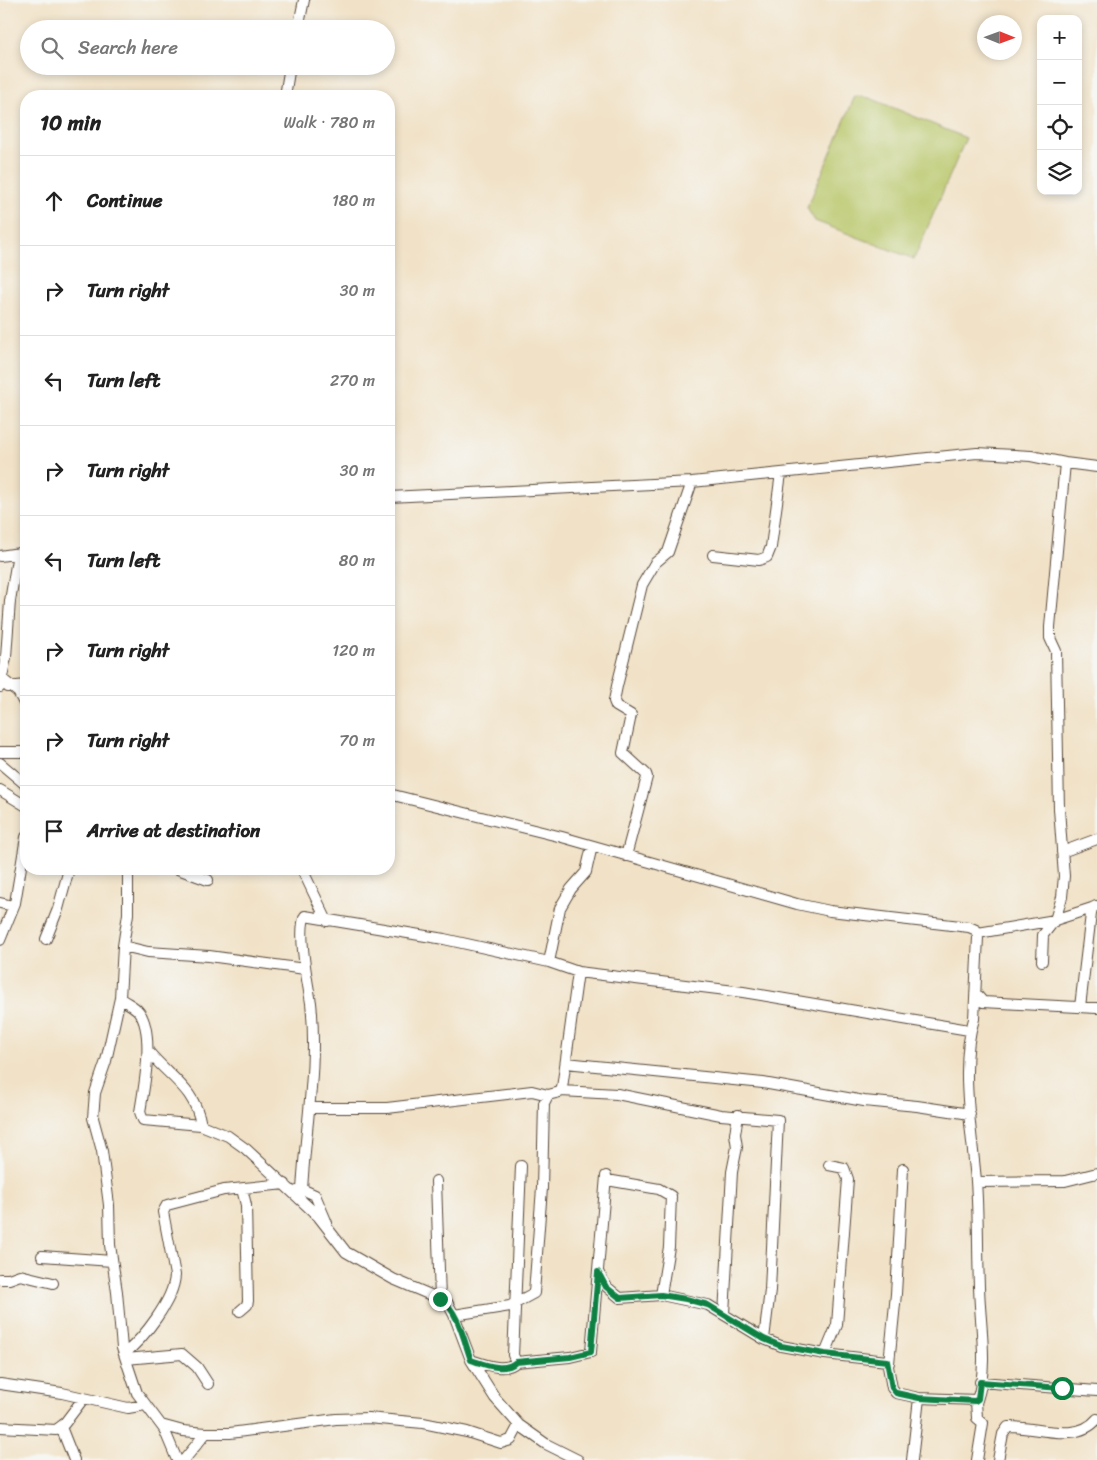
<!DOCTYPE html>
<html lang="en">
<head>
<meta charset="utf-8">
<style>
	body { margin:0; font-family:Sriracha,sans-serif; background:#f2f2f2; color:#222 }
	.controls { position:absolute; right:15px; top:15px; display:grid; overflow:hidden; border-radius:10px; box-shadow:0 2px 8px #0003 }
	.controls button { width:45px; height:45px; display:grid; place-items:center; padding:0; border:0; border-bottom:1px solid #e0e0e0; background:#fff; color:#222; font:25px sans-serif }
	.compass { position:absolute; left:977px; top:15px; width:45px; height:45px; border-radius:50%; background:#fff; box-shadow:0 2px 8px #0003; rotate:91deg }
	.stop { position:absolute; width:15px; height:15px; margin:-11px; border:4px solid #0b8043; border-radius:50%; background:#fff }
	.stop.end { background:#0b8043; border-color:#fff; box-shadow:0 1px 5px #0008 }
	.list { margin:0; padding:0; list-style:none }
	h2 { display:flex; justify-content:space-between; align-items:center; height:65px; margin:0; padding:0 20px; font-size:21px }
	h2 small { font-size:16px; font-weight:400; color:#767676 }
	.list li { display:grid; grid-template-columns:32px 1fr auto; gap:15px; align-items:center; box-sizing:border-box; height:90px; padding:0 20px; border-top:1px solid #e0e0e0 }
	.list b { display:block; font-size:19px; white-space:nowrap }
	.list em { font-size:16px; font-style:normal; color:#767676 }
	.icon { flex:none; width:28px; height:28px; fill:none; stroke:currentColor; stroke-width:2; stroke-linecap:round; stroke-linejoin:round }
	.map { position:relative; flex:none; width:1097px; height:1460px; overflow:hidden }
	.search { position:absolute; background:#fff; box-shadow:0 2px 8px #0003; left:20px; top:20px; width:375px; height:55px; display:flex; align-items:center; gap:12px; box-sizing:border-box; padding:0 18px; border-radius:28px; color:#767676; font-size:19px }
	.panel { position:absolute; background:#fff; box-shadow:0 2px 8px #0003; left:20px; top:90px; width:375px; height:785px; border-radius:20px }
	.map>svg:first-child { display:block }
	.green { fill:#b8c668; stroke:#7a7843 }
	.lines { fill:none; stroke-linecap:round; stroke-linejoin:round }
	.minor-casing { stroke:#564637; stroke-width:12 }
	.minor { stroke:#fff; stroke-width:10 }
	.route { stroke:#0b8043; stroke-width:6 }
</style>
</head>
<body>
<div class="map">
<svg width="1097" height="1460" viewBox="0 0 1097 1460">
	<rect width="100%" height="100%" fill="#f6f6f2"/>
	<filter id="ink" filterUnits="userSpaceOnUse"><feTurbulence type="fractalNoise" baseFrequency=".02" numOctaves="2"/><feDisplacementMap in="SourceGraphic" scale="10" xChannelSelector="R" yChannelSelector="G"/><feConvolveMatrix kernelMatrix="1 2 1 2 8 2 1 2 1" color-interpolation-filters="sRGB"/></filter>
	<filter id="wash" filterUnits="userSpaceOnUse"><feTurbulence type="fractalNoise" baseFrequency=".0096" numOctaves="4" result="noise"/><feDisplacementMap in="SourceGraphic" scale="20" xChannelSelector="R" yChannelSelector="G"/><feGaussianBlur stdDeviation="1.12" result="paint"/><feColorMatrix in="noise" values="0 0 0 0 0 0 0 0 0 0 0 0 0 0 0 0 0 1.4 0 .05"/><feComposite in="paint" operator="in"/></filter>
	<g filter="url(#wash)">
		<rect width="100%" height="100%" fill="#f1e2c7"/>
		<path class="green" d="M855 96 870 98 966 138 914 259 815 221 807 208Z"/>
	</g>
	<g filter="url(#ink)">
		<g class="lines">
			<defs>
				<path id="minor" d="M298 29 304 0
					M285 96 290 66
					M389 497 692 482 977 453 1031 456 1065 463 1097 467
					M713 555 759 560 767 557 771 547 781 473
					M0 556 26 552
					M2 679 18 692 26 707
					M0 687 6 657 10 601 18 553
					M8 687 26 685
					M0 752H26
					M0 763 26 785
					M0 790 26 806
					M389 794 562 837 797 904 830 911 969 927 976 930 978 937 974 1019C959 1065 972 1132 976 1181 979 1222 977 1264 980 1306 982 1336 987 1371 977 1400L919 1398 896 1393 892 1388 887 1361 825 1354 781 1346 764 1339 708 1305 661 1295 669 1247 671 1196 659 1189 607 1180 606 1176 591 1352 570 1357 516 1362C505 1373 484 1364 471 1360
					M1062 852 1097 839
					M626 856 647 777 646 774 623 753 631 715 616 706 614 701 617 686 642 585 655 563 668 552 692 482
					M128 869V914L123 946 120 998 106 1061 95 1093 93 1118 102 1151 109 1205 110 1245 117 1292 122 1348 137 1393 164 1429 177 1460
					M178 869 208 880
					M302 869 327 921
					M0 903 13 906
					M978 933 1055 920 1092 908
					M46 939 58 909 69 869
					M0 940 15 903 26 837
					M123 946 148 952 209 956 305 969
					M1042 961 1043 935 1055 920 1062 897 1064 876 1059 809 1056 651 1050 638V627L1065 463
					M549 962 560 908 571 889 586 872 592 846
					M976 994 983 1002 1097 1008
					M120 998C126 1003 135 1006 139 1012 155 1033 144 1087 140 1112L143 1120 201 1125 228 1136 246 1149 318 1216 346 1252 393 1279 447 1302 454 1315 471 1360 495 1398 519 1425 546 1444 578 1460
					M1080 1007 1091 914 1092 908 1096 906
					M148 1051C170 1078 195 1088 201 1125
					M566 1063 763 1083 864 1101 917 1106 970 1114
					M561 1091 617 1094 721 1115 778 1120 770 1290 764 1339
					M310 1108H387L532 1091 548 1095
					M436 1181 440 1299
					M976 1182 1065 1181 1097 1173
					M297 1191H306L315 1195 327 1223
					M302 1191C305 1129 318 1066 311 1003 308 984 297 932 305 916L444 939 549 962 578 972 743 992 969 1030
					M42 1256 112 1261
					M598 1272 607 1287 620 1298 661 1295
					M0 1279H9L20 1275 53 1283
					M240 1311 247 1305 248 1301 246 1205 242 1189
					M724 1314 732 1172 737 1147 735 1134 738 1115
					M454 1315 510 1306 534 1293 542 1188 544 1103 548 1095 560 1092 562 1088 578 972
					M124 1354C143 1339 174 1300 175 1275L163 1212 167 1205 224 1190 285 1184
					M825 1354 837 1325 848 1179 844 1168 829 1165
					M126 1359 182 1354 197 1367 208 1384
					M516 1362 513 1355 514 1334 521 1166
					M889 1363 896 1294 903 1169
					M980 1382 1097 1391
					M0 1384 62 1393 128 1408 145 1405
					M976 1401 977 1418 983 1423 977 1460
					M161 1425 183 1431 206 1433
					M0 1427 56 1430 64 1424 83 1399
					M61 1427 74 1460
					M184 1460 206 1433H230L336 1419 368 1418 423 1423 467 1432 501 1443 511 1440 519 1425
					M912 1460 919 1398
					M998 1460 1003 1434 1008 1427C1035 1426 1077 1444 1097 1419"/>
			</defs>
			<use href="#minor" class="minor-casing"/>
			<use href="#minor" class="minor"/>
		</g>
	</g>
	<g class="lines" filter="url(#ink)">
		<path class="route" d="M440 1299C458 1309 464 1341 471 1360 484 1364 504 1373 516 1362L570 1357 591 1352 598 1272 606 1287 620 1298 661 1295 686 1299 708 1305 764 1339 781 1346 825 1354 887 1361 892 1388 896 1393 919 1398 975 1401 978 1399 980 1382 1062 1388"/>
	</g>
</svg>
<div class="controls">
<button>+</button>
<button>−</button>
<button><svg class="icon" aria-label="locate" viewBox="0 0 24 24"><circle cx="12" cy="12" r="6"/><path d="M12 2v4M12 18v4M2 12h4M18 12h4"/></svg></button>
<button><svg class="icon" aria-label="layers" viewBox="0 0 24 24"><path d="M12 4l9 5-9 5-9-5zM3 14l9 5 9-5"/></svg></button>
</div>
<svg class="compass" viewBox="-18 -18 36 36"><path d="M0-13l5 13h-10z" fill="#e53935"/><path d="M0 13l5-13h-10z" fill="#767676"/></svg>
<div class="stop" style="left:1062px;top:1388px"></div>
<div class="stop end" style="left:440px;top:1299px"></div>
<div class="search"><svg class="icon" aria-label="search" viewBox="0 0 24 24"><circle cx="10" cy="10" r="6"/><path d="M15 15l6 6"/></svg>Search here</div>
<section class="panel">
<h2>10 min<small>Walk · 780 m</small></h2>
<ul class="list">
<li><svg class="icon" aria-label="ahead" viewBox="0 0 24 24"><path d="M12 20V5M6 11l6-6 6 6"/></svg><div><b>Continue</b></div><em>180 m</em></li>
<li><svg class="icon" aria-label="right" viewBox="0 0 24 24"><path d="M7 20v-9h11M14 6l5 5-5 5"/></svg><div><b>Turn right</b></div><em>30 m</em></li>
<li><svg class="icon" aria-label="left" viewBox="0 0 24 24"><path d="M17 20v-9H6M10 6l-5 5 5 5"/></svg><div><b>Turn left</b></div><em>270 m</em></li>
<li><svg class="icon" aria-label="right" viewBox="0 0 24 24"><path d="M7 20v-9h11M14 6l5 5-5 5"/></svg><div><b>Turn right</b></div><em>30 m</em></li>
<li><svg class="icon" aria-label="left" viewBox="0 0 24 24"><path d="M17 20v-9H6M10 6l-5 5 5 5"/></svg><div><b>Turn left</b></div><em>80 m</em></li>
<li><svg class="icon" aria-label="right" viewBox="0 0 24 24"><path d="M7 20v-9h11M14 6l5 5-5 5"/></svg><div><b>Turn right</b></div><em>120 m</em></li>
<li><svg class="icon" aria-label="right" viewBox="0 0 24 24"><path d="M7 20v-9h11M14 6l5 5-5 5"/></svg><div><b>Turn right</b></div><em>70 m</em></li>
<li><svg class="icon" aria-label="arrive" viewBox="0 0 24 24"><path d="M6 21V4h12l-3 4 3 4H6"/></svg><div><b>Arrive at destination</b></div></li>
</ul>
</section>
</div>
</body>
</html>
